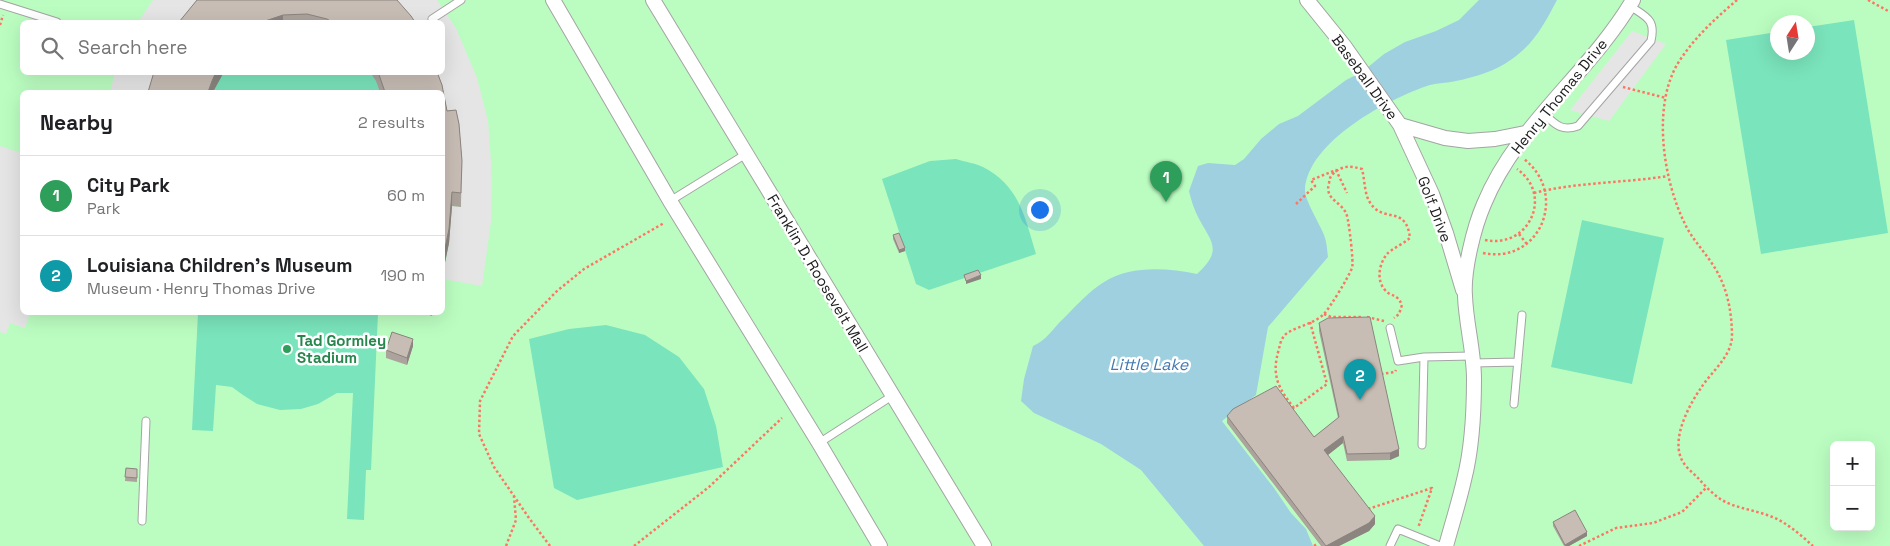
<!DOCTYPE html>
<html lang="en">
<head>
<meta charset="utf-8">
<style>
	body { margin:0; font-family:"Space Grotesk",sans-serif; background:#f2f2f2; color:#202124 }
	.controls { position:absolute; right:15px; bottom:15px; display:grid; overflow:hidden; border-radius:8px; box-shadow:0 5px 20px #0002 }
	.controls button { width:45px; height:45px; display:grid; place-items:center; padding:0; border:0; border-bottom:1px solid #e0e0e0; background:#fff; color:#202124; font:25px sans-serif }
	.compass { position:absolute; left:1770px; top:15px; width:45px; height:45px; border-radius:50%; background:#fff; box-shadow:0 5px 20px #0002; rotate:12deg }
	.you { position:absolute; left:1039px; top:209px; width:18px; height:18px; margin:-12px; border:4px solid #fff; border-radius:50%; background:#1a73e8; box-shadow:0 0 0 8px #1a73e833 }
	.badge { display:grid; place-items:center; width:32px; height:32px; border-radius:50%; background:#ca0300; color:#fff; font-size:16px; font-weight:700 }
	.pin { position:absolute; translate:-50% -41px; filter:drop-shadow(0 1px 2px #0008) }
	.pin::after { content:''; position:absolute; top:26px; width:18px; height:15px; background:inherit; clip-path:polygon(0 0,100% 0,50% 100%) }
	.list { margin:0; padding:0; list-style:none }
	h2 { display:flex; justify-content:space-between; align-items:center; height:65px; margin:0; padding:0 20px; font-size:21px }
	h2 small { font-size:16px; font-weight:400; color:#757577 }
	.list li { display:grid; grid-template-columns:32px 1fr auto; gap:15px; align-items:center; box-sizing:border-box; height:80px; padding:0 20px; border-top:1px solid #e0e0e0 }
	.list b { display:block; font-size:19px; white-space:nowrap }
	.list p { margin:0; font-size:16px; white-space:nowrap; color:#757577 }
	.list em { font-size:16px; font-style:normal; color:#757577 }
	.icon { flex:none; width:28px; height:28px; fill:none; stroke:currentColor; stroke-width:2; stroke-linecap:round; stroke-linejoin:round }
	.map { position:relative; flex:none; width:1890px; height:546px; overflow:hidden }
	.search { position:absolute; background:#fff; box-shadow:0 5px 20px #0002; left:20px; top:20px; width:425px; height:55px; display:flex; align-items:center; gap:12px; box-sizing:border-box; padding:0 18px; border-radius:8px; color:#757577; font-size:19px }
	.panel { position:absolute; background:#fff; box-shadow:0 5px 20px #0002; left:20px; top:90px; width:425px; height:225px; border-radius:8px }
	.map>svg:first-child { display:block }
	.park { fill:#bbfdc1; fill-rule:evenodd }
	.pitch { fill:#7ae4bc }
	.parking { fill:#e5e5e5 }
	.water { fill:#9fd0e0 }
	.lines { fill:none; stroke-linecap:round; stroke-linejoin:round }
	.service-casing { stroke:#a4a4a4; stroke-width:9 }
	.minor-casing { stroke:#a4a4a4; stroke-width:16 }
	.path { stroke:#ff7563; stroke-width:2.5; stroke-dasharray:2.5 2.5; stroke-linecap:butt }
	.service { stroke:#fff; stroke-width:7 }
	.minor { stroke:#fff; stroke-width:14 }
	.wall { fill:#aba39c }
	.shaded-wall { fill:#8b847f }
	.building { fill:#c7bdb5; stroke:#8b847f }
	.leisure-dot { fill:#2e9e5b; stroke:#fff; stroke-width:2 }
	.labels { text-anchor:middle; dominant-baseline:central; stroke-width:5; stroke-linejoin:round; paint-order:stroke }
	.street-label { font-size:15px; fill:#1d1d1d; stroke:#fff }
	.leisure-label { font-size:15px; font-weight:bold; fill:#27864d; stroke:#fff; text-anchor:start }
	.water-label { font-size:16px; font-style:italic; fill:#4379b3; stroke:#fff }
</style>
</head>
<body>
<div class="map">
<svg width="1890" height="546" viewBox="0 0 1890 546">
	<rect width="100%" height="100%" fill="#efebe2"/>
	<path class="park" d="M0 0H1890V546H0ZM22 22H442V72H22ZM1778 22H1808V52H1778ZM22 92H442V312H22ZM1834 445H1871V527H1834Z"/>
	<path class="pitch" d="M1854 20 1888 233 1761 254 1726 40 1777 32 1778 52H1808V27Z
		M159 72 431 73 438 92H151Z
		M956 159C965 162 975 163 983 167 1020 186 1025 218 1036 254L929 290 916 284 882 179 930 161Z
		M1582 220 1664 238 1632 384 1551 367Z
		M198 313H378L371 470H366L364 520 347 519 353 393H337L318 404 301 409 280 410 257 404 243 395 232 387 216 385 213 431 192 430Z
		M606 325 645 335 679 357 704 389 716 426 723 467 577 500 554 488 529 339 569 329Z"/>
	<path class="parking" d="M153 0H211L189 22H138Z
		M383 0H437L456 28 477 78 488 121 492 176 491 221 482 286 443 279 449 243 452 206 461 207 462 196 459 138 447 125 442 92 433 73 442 72V22H405Z
		M1632 31 1666 44 1609 121 1570 110Z
		M115 73H159L152 92H110Z
		M0 146 22 153V312L30 313 25 328 10 323 6 334 0 332Z"/>
	<path class="water" d="M1479 0H1557C1545 23 1534 44 1512 59 1496 71 1475 77 1456 81 1447 83 1438 83 1430 85 1389 98 1307 142 1305 190 1305 201 1320 224 1324 235 1327 242 1327 250 1328 257L1268 327 1256 395 1222 421 1274 488 1291 513 1306 529 1313 546H1204L1141 470 1101 444 1034 413 1021 401 1024 379 1033 346C1047 340 1053 328 1064 318 1076 306 1089 291 1104 282 1131 265 1167 268 1197 274 1223 250 1212 243 1198 217 1194 209 1191 200 1189 191L1198 166 1208 163 1235 165 1244 159 1261 139 1279 124 1298 116 1346 80 1362 72 1384 54 1405 42 1436 31 1459 20Z"/>
	<g class="lines">
		<defs>
			<path id="service" d="M0 4 57 22
				M432 19 461 0
				M1543 113C1555 124 1561 132 1578 126L1651 41C1656 19 1646 17 1630 6
				M670 201 746 154
				M1390 328 1398 361 1424 357
				M1473 363 1518 362
				M1514 404 1522 315
				M819 443 892 396
				M1422 445 1424 357 1472 356
				M142 521 146 421
				M1390 546 1398 529 1440 546"/>
			<path id="minor" d="M553 0 670 201 819 443 880 546
				M653 0 984 546
				M1307 0 1345 47 1400 125 1445 138 1468 141 1495 139 1525 133
				M1400 125 1432 194 1446 233 1463 290
				M1446 546C1452 524 1459 502 1464 480 1472 449 1474 411 1474 379 1474 351 1466 324 1465 296 1463 271 1474 227 1484 204 1517 124 1590 73 1633 0"/>
		</defs>
		<use href="#service" class="service-casing"/>
		<use href="#minor" class="minor-casing"/>
		<path class="path" d="M1737 0C1716 18 1695 37 1680 60 1651 103 1663 180 1685 224 1692 239 1704 251 1713 265 1727 286 1732 311 1732 337 1731 357 1711 372 1701 388 1689 405 1672 437 1681 458 1684 466 1692 472 1698 478 1707 488 1717 499 1730 504 1748 511 1767 512 1784 523 1794 529 1804 538 1813 546
			M1868 0 1890 12
			M0 25 3 15
			M1623 87 1666 98
			M1534 193C1577 182 1624 183 1668 176
			M1296 204 1315 186 1311 180 1336 170 1347 193
			M1519 234 1526 243
			M1485 240C1529 249 1554 195 1517 169
			M1483 253C1540 265 1569 194 1524 159
			M1324 314 1331 317H1362
			M1367 317 1384 321
			M1310 322 1327 384 1294 408C1278 388 1271 375 1279 349 1280 343 1282 337 1287 333 1299 326 1315 323 1324 314 1331 306 1348 278 1352 268 1354 264 1349 222 1347 216 1343 201 1324 201 1329 183 1330 178 1330 176 1334 173 1343 165 1351 166 1362 169 1365 180 1364 195 1371 204 1384 223 1406 205 1410 238 1403 244 1393 248 1387 254 1379 264 1376 280 1385 290 1392 298 1396 292 1402 305L1399 314 1394 318
			M1381 374 1395 372 1396 370
			M1368 509 1432 488 1418 528
			M506 546 516 520 514 497
			M550 546 529 518 494 467 479 434 480 401 513 336 557 291 584 269 664 223
			M634 546 709 487 782 418
			M1314 546 1318 543
			M1579 546 1616 528 1653 523 1682 512 1706 488"/>
		<use href="#service" class="service"/>
		<use href="#minor" class="minor"/>
	</g>
	<path class="wall" d="M197 0 415 22H179Z
		M370 72H437L442 85 447 111 456 110 459 124 462 161 461 202V207L452 206 449 243 442 277V92H380L376 81Z
		M893 235 905 251 899 253 893 239Z
		M420 312H433L432 316Z
		M1319 323 1399 456 1390 460 1347 461 1343 443 1328 455 1375 524 1369 531 1339 546H1321L1227 423V416L1314 437 1338 418 1319 331Z
		M413 346 407 365 386 358V350Z
		M126 468 137 469V482L125 481Z
		M1553 522 1587 536 1569 546H1564L1553 526Z"/>
	<path class="shaded-wall" d="M283 15V22H262Z
		M216 72H224L213 92H208L212 81Z
		M452 192V206L449 243 442 277V263Z
		M905 248V251L899 253V250Z
		M981 275V279L966 284V281Z
		M413 339V346L407 365V358Z
		M1343 436V443L1324 458V450Z
		M1399 449V456L1390 460V453Z
		M1375 516V524L1369 531 1339 546H1326Z
		M1587 532V536L1569 546H1565V545Z"/>
	<path class="building" d="M197 0H397L411 16 415 22H332L327 19 307 14 283 15 262 22H179Z
		M154 72H216L212 81 208 92H148Z
		M378 72H437L442 85 447 111 456 110 459 124 462 161 461 189V193L452 192 449 229 442 263V92H385Z
		M899 233 905 248 899 250 893 235Z
		M978 270 981 275 966 281 964 275Z
		M1370 317 1399 449 1390 453 1347 454 1343 436 1324 450 1375 516 1369 523 1326 546 1227 416 1233 409 1276 386 1314 437 1339 417 1319 323 1328 318Z
		M392 332 413 339 407 358 386 350Z
		M126 468 137 469V478L125 477Z
		M1575 510 1587 532 1565 545 1553 522Z"/>
	<circle class="leisure-dot" cx="287" cy="349" r="5"/>
	<g class="labels">
		<g class="street-label">
			<text transform="translate(1365 77) rotate(54)">Baseball Drive</text>
			<text transform="translate(1559 96) rotate(-51)">Henry Thomas Drive</text>
			<text transform="translate(1435 209) rotate(69)">Golf Drive</text>
			<text transform="translate(818 273) rotate(59)">Franklin D. Roosevelt Mall</text>
		</g>
		<g class="leisure-label">
			<text x="297" y="340">Tad Gormley<tspan x="297" dy="17">Stadium</tspan></text>
		</g>
		<g class="water-label">
			<text x="1149" y="364">Little Lake</text>
		</g>
	</g>
</svg>
<div class="controls">
<button>+</button>
<button>−</button>
</div>
<svg class="compass" viewBox="-18 -18 36 36"><path d="M0-13l5 13h-10z" fill="#e53935"/><path d="M0 13l5-13h-10z" fill="#757577"/></svg>
<div class="you"></div>
<div class="pin badge" style="left:1166px;top:202px;background:#2e9e5b">1</div>
<div class="pin badge" style="left:1360px;top:400px;background:#0f9aa8">2</div>
<div class="search"><svg class="icon" aria-label="search" viewBox="0 0 24 24"><circle cx="10" cy="10" r="6"/><path d="M15 15l6 6"/></svg>Search here</div>
<section class="panel">
<h2>Nearby<small>2 results</small></h2>
<ul class="list">
<li><span class="badge" style="background:#2e9e5b">1</span><div><b>City Park</b><p>Park</p></div><em>60 m</em></li>
<li><span class="badge" style="background:#0f9aa8">2</span><div><b>Louisiana Children's Museum</b><p>Museum · Henry Thomas Drive</p></div><em>190 m</em></li>
</ul>
</section>
</div>
</body>
</html>
